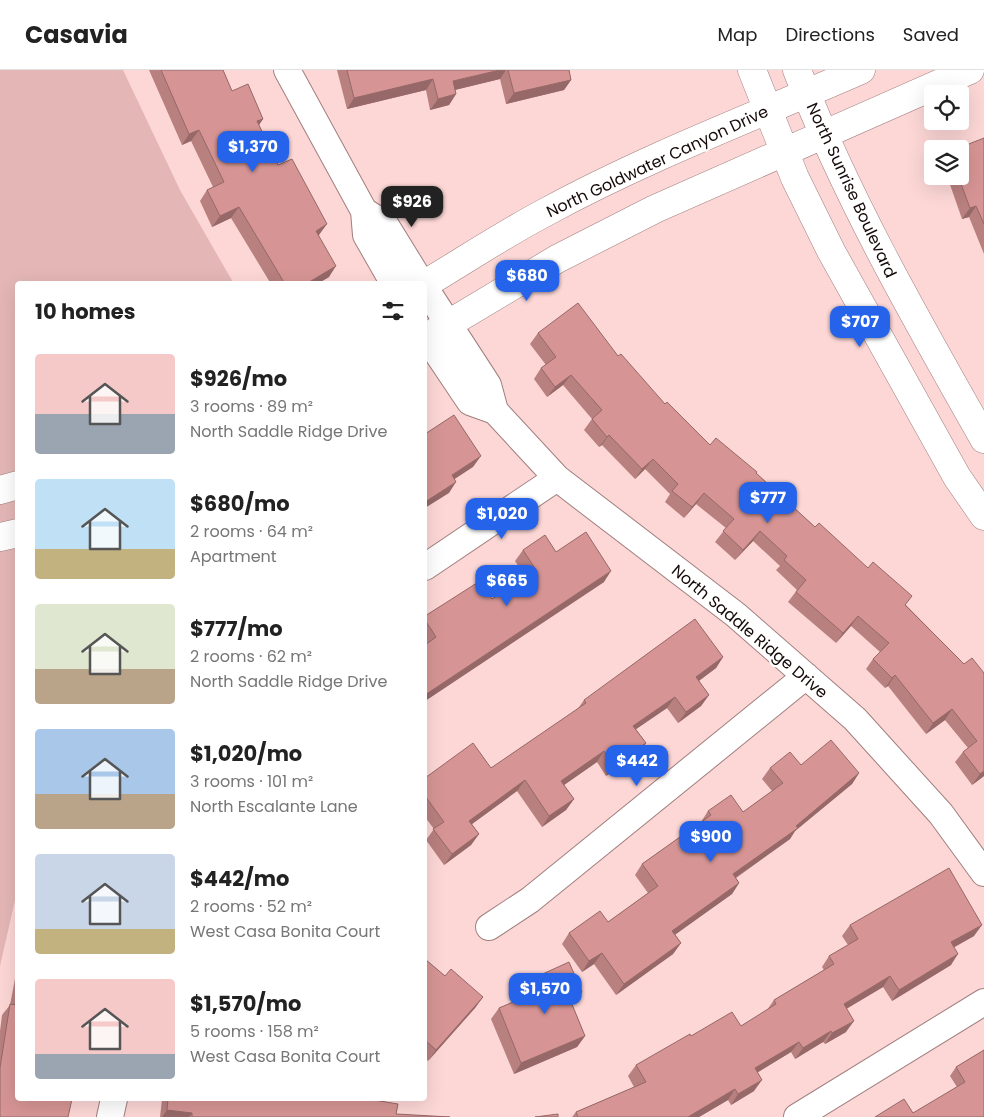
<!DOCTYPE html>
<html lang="en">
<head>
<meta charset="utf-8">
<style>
  :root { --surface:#fff; --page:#f6f6f6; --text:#222; --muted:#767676; --line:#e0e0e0; --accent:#2563eb }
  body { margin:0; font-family:Poppins,sans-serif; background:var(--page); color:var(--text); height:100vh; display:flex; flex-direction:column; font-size:19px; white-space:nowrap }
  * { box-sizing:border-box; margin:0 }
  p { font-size:16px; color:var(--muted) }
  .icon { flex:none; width:28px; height:28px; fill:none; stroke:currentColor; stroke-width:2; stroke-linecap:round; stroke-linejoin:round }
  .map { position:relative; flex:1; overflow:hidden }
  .details { position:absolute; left:15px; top:211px; width:412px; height:820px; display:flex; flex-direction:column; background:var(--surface); border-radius:5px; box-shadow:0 5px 20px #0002 }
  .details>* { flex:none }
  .fabs { position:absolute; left:924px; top:15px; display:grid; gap:10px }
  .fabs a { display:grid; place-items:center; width:45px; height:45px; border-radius:5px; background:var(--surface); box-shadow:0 5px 20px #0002; font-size:25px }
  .price { position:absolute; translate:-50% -42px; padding:0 11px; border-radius:10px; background:var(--accent); color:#fff; font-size:16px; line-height:32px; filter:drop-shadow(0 1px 2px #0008) }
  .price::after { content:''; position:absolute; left:50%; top:30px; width:15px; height:11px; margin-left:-8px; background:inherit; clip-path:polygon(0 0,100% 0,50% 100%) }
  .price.selected { background:#222; color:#fff }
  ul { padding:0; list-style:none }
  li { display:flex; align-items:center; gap:15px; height:125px; padding:0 20px }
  li span { display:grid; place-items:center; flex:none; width:140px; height:100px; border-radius:5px; color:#555 }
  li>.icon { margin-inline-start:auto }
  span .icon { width:60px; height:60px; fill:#fffc; stroke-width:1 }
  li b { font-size:21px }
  h2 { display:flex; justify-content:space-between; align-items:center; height:60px; padding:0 20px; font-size:21px }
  header { display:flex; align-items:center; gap:30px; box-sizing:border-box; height:70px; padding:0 25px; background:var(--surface); border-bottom:1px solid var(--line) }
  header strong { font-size:24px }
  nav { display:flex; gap:28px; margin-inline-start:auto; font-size:18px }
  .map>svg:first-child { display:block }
  .green { fill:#e4b7b6 }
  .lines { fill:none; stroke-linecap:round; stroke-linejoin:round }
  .street-casing { stroke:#a07f7e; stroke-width:28 }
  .secondary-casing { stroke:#a07f7e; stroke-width:29 }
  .street { stroke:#fff; stroke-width:26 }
  .secondary { stroke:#fff; stroke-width:28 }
  .wall { fill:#b8807f }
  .shaded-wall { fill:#966868 }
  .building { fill:#d69594; stroke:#966868 }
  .labels { text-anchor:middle; stroke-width:4.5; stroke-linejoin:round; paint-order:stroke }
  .street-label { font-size:16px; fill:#160a0a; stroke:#fff }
</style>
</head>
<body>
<header>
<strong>Casavia</strong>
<nav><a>Map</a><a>Directions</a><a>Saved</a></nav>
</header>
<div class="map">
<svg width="984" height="1047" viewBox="0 0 984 1047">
  <rect width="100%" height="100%" fill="#fcd7d6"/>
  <path class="green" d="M0,0H123L180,120L234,214H18V817L0,896Z"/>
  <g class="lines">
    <g class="street-casing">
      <path id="street" d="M287,0L364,141L366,165L394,214
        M364,141L385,154L422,214
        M425,218L488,315L495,341
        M425,265L470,332L495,341L557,408L736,545L855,649L941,744L984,803
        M425,497L557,408
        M489,857L530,830L806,606
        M110,1047L114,1029
        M797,1047L984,932"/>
    </g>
    <g class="secondary-casing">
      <path id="secondary" d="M752,0L795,108L831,181L957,407L984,446
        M797,0C847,129 916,249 984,369
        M425,214C465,190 504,164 546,142C647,87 756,46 861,0
        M425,268L557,189L655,139L970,0
        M0,420L18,415
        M0,467L18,463"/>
    </g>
    <use href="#street" class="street"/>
    <use href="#secondary" class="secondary"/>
  </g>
  <path class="wall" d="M149,0H223L232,21L263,49L259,55L278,95L319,165L329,207L317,214H271L231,148L212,157L200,131L207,120L213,117L191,71L182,75Z
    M337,0H569L571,10L564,20L506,34L500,9L455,20L456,24L449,35L430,40L426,20L347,39Z
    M984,68V184L969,147L962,149L947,106H960Z
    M538,263L618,286L665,334L710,375L756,403L815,457L906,535L964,594L984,706L972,715L955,692L963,682L968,678L945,650L926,664L888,616L885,618L866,599L873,589L880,582L851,556L836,573L788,532L797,520L776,500L780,496L753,471L735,490L715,472L726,458L696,434L684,448L665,432L670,424L645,399L635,409L602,375L599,377L584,360L592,349L563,315L547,327L534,309L541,298L546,295L530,274Z
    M523,480L556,482L604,512L425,631V575L426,574L425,572V546L492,529L525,506L515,491Z
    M723,587L716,598L699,611L709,625L701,636L678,653L667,638L636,659L646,673L638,684L606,706L597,692L564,715L574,729L566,740L542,757L517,721L472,754L479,764L471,775L444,795L426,770L434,759L425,747V708L491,698L577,640L584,630Z
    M801,695L859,703L852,714L795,761L790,769L736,808L739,813L732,824L675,864L681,873L673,884L616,925L594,894L582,902L562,874L569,863L608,852L648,823L635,805L642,794L701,752L708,741L743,742L772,721L762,709L770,698Z
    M850,855L974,866L954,877L951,895L892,931L883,917L846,939V962L825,974L823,972L795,989L791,982L758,1002L754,1021L731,1035L728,1030L699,1047H572L576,1042L634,1017L628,1006L636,995L691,966L741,956L767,940L774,930L824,900L822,897L829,886L848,875L842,866Z
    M425,889L445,906L483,927L475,938L428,991L425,988Z
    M18,893V1029L0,1047V961L2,945L10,935Z
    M536,907L582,922L574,933L572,934L585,966L577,977L514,1004L491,949L499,938L531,924L528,918Z
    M984,980V1047L913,1043L957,1017L950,1006L956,997Z
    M162,1029H368L396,1044L450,1047H160Z"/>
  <path class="shaded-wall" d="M500,0H506L500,9L446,22L453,11Z
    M433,9L426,20L347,39L354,28Z
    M571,10L564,20L506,34L514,23Z
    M456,24L449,35L430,40L438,29Z
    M263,49L256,59L257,51Z
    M199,60L191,71L182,75L189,64Z
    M976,136L969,147L962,149L970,138Z
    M239,137L231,148L212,157L220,146Z
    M327,154L319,165L308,172L316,161Z
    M336,196L329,207L317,214H306Z
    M571,305L563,315L547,327L555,317Z
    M609,365L602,375L599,377L607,367Z
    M481,386L473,397L444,416L452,405Z
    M653,389L645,399L635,409L642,399Z
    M456,412L449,423L425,438V432Z
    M704,423L696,434L684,448L692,437Z
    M760,461L753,471L735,490L743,480Z
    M611,501L604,512L425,631V625Z
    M858,546L851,556L836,573L843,563Z
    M723,587L716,598L689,618L696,607Z
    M895,605L888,616L885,618L892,608Z
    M709,625L701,636L678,653L686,642Z
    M675,627L667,638L626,666L633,656Z
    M952,639L945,650L926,664L933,653Z
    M646,673L638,684L606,706L614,695Z
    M604,681L597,692L554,722L561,711Z
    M984,701V706L972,715L980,704Z
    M859,703L852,714L795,761L790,769L725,815L733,804L796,756Z
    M525,710L517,721L461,762L469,751Z
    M574,729L566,740L542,757L549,746Z
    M479,764L471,775L444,795L452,784Z
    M739,813L732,824L665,872L672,861Z
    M982,855L974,866L944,883L951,872Z
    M681,873L673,884L616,925L624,914Z
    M602,883L594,894L582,902L589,891Z
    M958,884L951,895L892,931L899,920Z
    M890,906L883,917L836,945L844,934Z
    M582,922L574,933L561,938L569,927Z
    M483,927L475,938L428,991L436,980Z
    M854,951L846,962L825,974L832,963Z
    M831,961L823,972L795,989L803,978Z
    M585,966L577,977L514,1004L521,993Z
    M799,972L791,982L747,1009L755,998Z
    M762,1010L754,1021L731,1035L738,1024Z
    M735,1019L728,1030L699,1047H688Z
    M167,1040L192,1043L189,1047H162Z"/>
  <path class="building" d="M161,0H223L232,21L248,14L263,49L257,51L278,95L292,89L327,154L316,161L336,196L306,214H285L239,137L220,146L207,120L224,112L199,60L189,64Z
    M347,0H500L453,11L456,24L438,29L433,9L354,28Z
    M508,0H569L571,10L514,23Z
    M984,68V154L976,136L970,138L958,106H960V79H956Z
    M578,233L618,286L621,284L665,334L667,332L710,375L716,368L757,402L756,403L815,457L819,453L868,498L873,492L912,526L905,535L964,594L972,588L984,603V701L980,704L963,682L977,671L952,639L933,653L895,605L892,608L873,589L889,573L858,546L843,563L796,522L806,510L784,490L787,486L760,461L743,480L723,461L734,449L704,423L692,437L672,421L678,414L653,389L642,399L609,365L607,367L592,349L602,340L571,305L555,317L541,298L556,287L538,263Z
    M454,345L481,386L452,405L456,412L425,432V364Z
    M586,462L611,501L425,625V575L436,567L425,550V546L480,511L492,529L536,500L523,480L545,465L556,482Z
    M695,549L723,587L696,607L709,625L686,642L675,627L633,656L646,673L614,695L604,681L561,711L574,729L549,746L525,710L469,751L479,764L452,784L433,759L444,752L425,726V708L473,673L491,698L586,633L584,630Z
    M831,670L859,703L796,756L798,758L733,804L739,813L672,861L681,873L624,914L602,883L589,891L569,863L600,841L608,852L658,816L642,794L711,745L708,741L731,725L743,742L783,713L770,698L790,682L801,695Z
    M949,798L982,855L951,872L958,884L899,920L890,906L844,934L854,951L832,963L831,961L803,978L799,972L755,998L762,1010L738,1024L735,1019L688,1047H578L576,1042L646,1012L636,995L690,964L691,966L732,942L741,956L776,934L774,930L834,894L829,886L858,869L850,855Z
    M425,889L445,906L451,899L483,927L436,980L425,970Z
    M569,892L582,922L569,927L585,966L521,993L499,938L542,920L536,907Z
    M18,925V1029H72L68,1047H0V998L10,934L16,935Z
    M984,980V1047H875L904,1029L913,1043L965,1012L956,997Z
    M168,1029H368L398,1034L396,1044L450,1047H192V1043L167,1040Z
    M558,1044V1047H535Z"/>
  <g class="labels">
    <g class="street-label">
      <text transform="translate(657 91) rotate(-25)" y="6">North Goldwater Canyon Drive</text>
      <text transform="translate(852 120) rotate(65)" y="6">North Sunrise Boulevard</text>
      <text transform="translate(750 561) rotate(40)" y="6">North Saddle Ridge Drive</text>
    </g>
  </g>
</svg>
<div class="fabs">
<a><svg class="icon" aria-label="locate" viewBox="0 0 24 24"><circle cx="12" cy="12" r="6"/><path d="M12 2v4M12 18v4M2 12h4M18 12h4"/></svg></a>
<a><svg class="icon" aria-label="layers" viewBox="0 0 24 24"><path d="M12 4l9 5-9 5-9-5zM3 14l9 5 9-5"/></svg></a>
</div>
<b class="price" style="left:253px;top:103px">$1,370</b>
<b class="price selected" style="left:412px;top:158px">$926</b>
<b class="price" style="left:527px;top:232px">$680</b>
<b class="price" style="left:860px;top:278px">$707</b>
<b class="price" style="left:768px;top:454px">$777</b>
<b class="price" style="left:502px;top:470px">$1,020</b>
<b class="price" style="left:507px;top:537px">$665</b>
<b class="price" style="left:637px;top:717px">$442</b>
<b class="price" style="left:711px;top:793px">$900</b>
<b class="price" style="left:545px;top:945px">$1,570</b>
<section class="details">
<h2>10 homes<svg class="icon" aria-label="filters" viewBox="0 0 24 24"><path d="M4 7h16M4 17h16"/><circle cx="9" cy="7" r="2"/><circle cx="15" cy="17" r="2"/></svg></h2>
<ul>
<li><span style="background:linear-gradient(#f6c9c9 60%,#9aa5b1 0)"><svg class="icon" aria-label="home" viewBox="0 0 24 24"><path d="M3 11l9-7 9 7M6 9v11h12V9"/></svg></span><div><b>$926/mo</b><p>3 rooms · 89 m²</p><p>North Saddle Ridge Drive</p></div></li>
<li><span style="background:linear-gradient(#bfe0f5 70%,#c2b280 0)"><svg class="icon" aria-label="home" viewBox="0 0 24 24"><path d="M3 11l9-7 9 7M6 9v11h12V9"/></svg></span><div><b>$680/mo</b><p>2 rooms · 64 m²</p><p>Apartment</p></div></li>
<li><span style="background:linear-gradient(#dfe7d0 65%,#b9a48a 0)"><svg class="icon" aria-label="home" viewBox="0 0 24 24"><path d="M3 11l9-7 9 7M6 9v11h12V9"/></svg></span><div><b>$777/mo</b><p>2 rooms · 62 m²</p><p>North Saddle Ridge Drive</p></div></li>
<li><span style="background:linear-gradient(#a9c7e8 65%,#b9a48a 0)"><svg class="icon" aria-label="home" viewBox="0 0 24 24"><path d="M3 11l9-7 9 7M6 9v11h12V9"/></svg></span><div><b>$1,020/mo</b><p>3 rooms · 101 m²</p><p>North Escalante Lane</p></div></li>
<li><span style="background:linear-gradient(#c9d6e8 75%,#c2b280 0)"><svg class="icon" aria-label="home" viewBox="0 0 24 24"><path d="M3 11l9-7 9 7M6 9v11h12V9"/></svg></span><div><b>$442/mo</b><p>2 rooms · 52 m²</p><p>West Casa Bonita Court</p></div></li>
<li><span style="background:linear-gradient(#f6c9c9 75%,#9aa5b1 0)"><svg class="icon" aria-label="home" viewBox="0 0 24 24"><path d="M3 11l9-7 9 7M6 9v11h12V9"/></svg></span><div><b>$1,570/mo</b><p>5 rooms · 158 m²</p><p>West Casa Bonita Court</p></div></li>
</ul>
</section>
</div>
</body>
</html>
